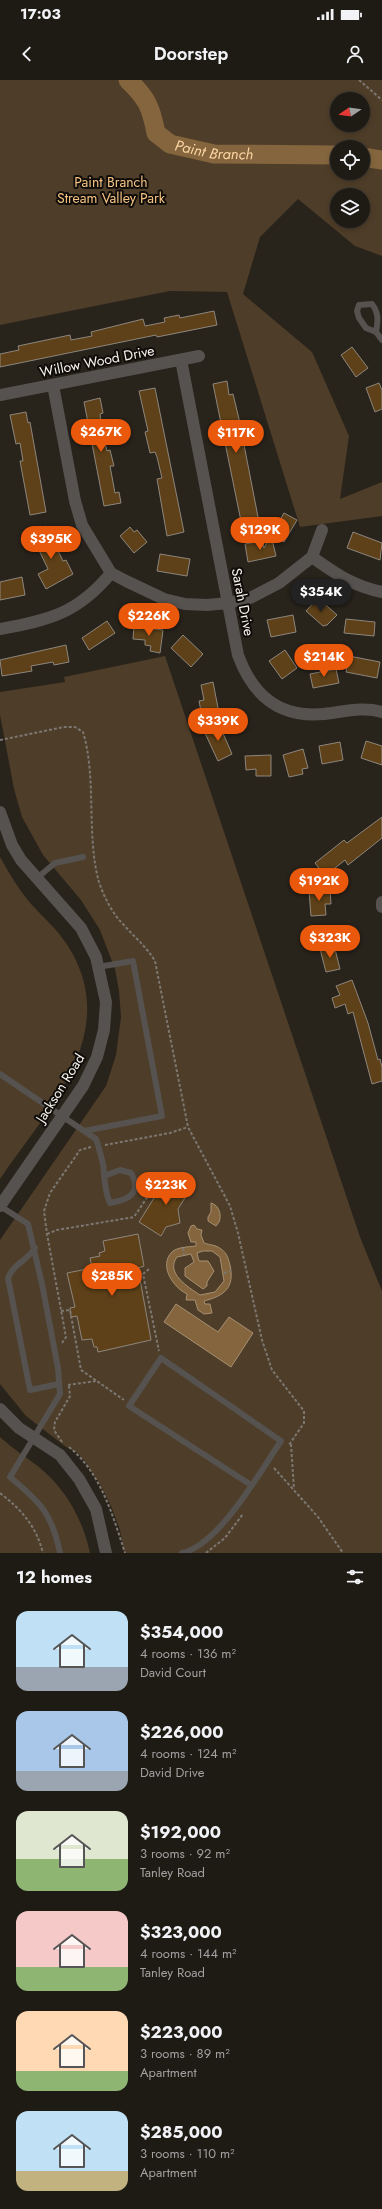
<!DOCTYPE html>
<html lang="en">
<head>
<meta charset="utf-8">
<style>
  :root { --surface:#1e1a14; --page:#2b2722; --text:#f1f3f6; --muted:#a1a1a0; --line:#3c3834; --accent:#ea580c }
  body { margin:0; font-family:Jost,sans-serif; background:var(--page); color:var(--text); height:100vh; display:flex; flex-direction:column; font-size:15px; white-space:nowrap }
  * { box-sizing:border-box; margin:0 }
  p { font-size:13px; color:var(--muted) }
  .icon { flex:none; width:22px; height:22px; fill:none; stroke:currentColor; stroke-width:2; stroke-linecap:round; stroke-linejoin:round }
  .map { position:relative; height:1473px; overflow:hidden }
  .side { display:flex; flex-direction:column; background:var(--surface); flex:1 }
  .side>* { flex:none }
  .needle { width:26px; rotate:257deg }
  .fabs { position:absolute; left:330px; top:12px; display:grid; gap:8px }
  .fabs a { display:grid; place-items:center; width:40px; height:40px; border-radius:50%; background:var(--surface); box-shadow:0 2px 6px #0003,0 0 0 1px var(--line); font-size:20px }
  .price { position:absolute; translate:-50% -34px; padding:0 9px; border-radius:14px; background:var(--accent); color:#fff; font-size:13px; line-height:26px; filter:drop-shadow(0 1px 2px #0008) }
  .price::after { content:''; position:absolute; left:50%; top:24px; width:12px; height:9px; margin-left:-6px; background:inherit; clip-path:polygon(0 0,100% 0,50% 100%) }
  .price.selected { background:#222; color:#fff }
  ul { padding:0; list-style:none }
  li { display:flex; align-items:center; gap:12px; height:100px; padding:0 16px }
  li span { display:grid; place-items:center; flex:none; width:112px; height:80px; border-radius:12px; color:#555 }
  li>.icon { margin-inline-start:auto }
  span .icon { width:48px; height:48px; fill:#fffc; stroke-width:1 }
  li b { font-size:17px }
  h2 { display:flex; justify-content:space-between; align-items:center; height:48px; padding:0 16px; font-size:17px }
  .status { display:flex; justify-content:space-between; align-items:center; height:28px; padding:0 20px; background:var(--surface); direction:ltr }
  .status svg { height:11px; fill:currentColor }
  header { display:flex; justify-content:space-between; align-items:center; height:52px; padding:0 16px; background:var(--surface); font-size:18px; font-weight:600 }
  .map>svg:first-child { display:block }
  .green { fill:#4e3d28; fill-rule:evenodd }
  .water { fill:#84653d; stroke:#a69072; fill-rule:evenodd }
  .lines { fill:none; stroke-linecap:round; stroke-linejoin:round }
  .river { stroke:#84653d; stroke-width:19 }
  .building { fill:#5e4118; stroke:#8d867d }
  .path { stroke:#7c7771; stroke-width:2; stroke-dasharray:3 2; stroke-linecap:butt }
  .service { stroke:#55524f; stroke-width:6 }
  .minor { stroke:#55524f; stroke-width:12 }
  .labels { text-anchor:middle; stroke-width:4; stroke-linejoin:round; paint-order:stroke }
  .park-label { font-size:14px; fill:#f5c383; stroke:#0f0c09 }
  .street-label { font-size:14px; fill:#f7f3ee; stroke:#0f0c09 }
  .water-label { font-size:15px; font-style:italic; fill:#fdd5a3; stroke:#0f0c09 }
</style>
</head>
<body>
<div class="status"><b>17:03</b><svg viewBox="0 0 49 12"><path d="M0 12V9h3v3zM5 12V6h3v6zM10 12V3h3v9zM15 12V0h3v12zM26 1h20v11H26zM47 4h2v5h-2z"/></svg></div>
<header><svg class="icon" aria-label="back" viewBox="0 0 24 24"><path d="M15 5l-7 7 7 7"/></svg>Doorstep<svg class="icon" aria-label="person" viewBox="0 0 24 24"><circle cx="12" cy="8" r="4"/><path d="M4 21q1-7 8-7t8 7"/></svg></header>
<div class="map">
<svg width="382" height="1473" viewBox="0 0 382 1473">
  <rect width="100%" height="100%" fill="#28231b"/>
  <path class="green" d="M0,0H382V176L355,166L298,119L260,157L243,214L312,272L349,356L340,419L382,402V436L300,447L227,212L170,211L0,245ZM337,19H363V45H337ZM337,67H363V93H337ZM337,115H363V141H337Z
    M165,576L360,1157L382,1211V1473H124L120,1450L111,1426L100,1404L86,1383L78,1373L66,1367L26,1336L0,1304V1160L106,1006L116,975L121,937L119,911L115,889L100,850L81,820L43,775L22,737L14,709L0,635V612L65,602L64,597Z
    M0,777C9,793 19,810 32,825C44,838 58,850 68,866C123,953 47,1030 0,1099Z
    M0,1357C12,1368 26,1377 39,1387C66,1409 83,1440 90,1473H0Z"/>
  <path class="water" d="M211,1123C219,1125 222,1135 219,1142L216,1146L208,1141V1137L211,1132Z
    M194,1145L197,1149L202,1150L201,1155L204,1163C210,1165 216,1165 221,1169C227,1173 228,1178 230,1185C235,1208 224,1216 204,1221L205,1224H210L212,1233L204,1234L198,1230L195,1220H186L187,1214C174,1208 158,1186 172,1172C177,1167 188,1167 196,1166V1162H191L188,1153L191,1146ZM203,1171H212L220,1177L224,1201L215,1212L200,1215C188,1207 165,1193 177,1177L191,1174L194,1182L185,1188V1196L203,1209L207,1206V1202L214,1191L208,1181H199L197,1173Z
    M176,1224L218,1252L229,1237L253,1253L231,1287L164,1242Z"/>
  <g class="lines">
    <g class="river">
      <path id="s1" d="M128,0C147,18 151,27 156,53L170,64L214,74L337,75"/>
      <path d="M363,77L382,80"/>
    </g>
  </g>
  <path class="building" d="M214,231L217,245L157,257L156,255L0,287V274L19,270L18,266L70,255L71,260L92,256L91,252L143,239L145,246L165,242L164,238L179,235L180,238Z
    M352,267L368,288L356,297L341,275Z
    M227,301L229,315L233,314L239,339L259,442L242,446L213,304Z
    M379,303L382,310V329L375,332L366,308Z
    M155,308L184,452L167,456L157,399L162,398L157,377L155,372L150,373L145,352L148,351L139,311Z
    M100,318L103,333L100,334L102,350L107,371L110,370L114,386H110L115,413L119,412L121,423L104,426L84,322Z
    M26,332L28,343L30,342L46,432L30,435L20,381H23L20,363L16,364L10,335Z
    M284,433L297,440L284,462L272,454Z
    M46,446L63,481L66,480L73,494L46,509L38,494L48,489L36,464L39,463L34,452Z
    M130,447L134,452L137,450L147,462L134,473L120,456Z
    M353,452L382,463L380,480L347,468Z
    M271,455L276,476L248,482L245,464L262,461L264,468Z
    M160,474L190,479L187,496L157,491Z
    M22,497L25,515L0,520V502Z
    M318,518L337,535L327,545L323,546L306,531Z
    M293,535L296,552L271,557L267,540Z
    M346,539L375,542L374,556L344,553Z
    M107,541L115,553L89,570L82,558Z
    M134,546L163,550L160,573L150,571L151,566L145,565V560L133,559Z
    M183,555L203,574L191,587L171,568Z
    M66,565L69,582L54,585L53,582L31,586L32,591L2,596L0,580Z
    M285,570L297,588L282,599L269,581Z
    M349,576L380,582L377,598L346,592Z
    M336,589L339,603L313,608L310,594Z
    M213,602L219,633L202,636L199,621L204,620L201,605Z
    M219,644L232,674L218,681L204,651Z
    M366,661L382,666V685L361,678Z
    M340,662L343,680L322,684L319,666Z
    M303,669L308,688L302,689L303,694L289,697L283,675Z
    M271,675V696H256V689L246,690L245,676Z
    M382,737V758L348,785L345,780L325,796L315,783L344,760L347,763Z
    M330,809L331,824H325L326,835L311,836L309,811Z
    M334,865L340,889L326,892L320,869Z
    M352,900L368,943L378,980L380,979L382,987V1001L372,1004L353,932L348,934L345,924L335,928L332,918L340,915L336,906Z
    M169,1094L191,1108L178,1129L180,1143L166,1147L161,1156L139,1142Z
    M138,1154L144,1186L138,1188L151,1260L98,1272L97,1267H94L92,1259L82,1260L77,1236L71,1237L70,1228L75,1227L67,1193L92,1188L90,1178L100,1176L99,1173L105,1171L103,1161Z"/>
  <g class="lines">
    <path class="path" d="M359,0L382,20
      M0,660L64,647H75L83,652C97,698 86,757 99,802C104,817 112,833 123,844C134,857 146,866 155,881L188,1047L230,1126L238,1153L262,1260L272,1290L304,1331V1343L289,1365
      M105,1065L170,1053L188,1047
      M47,1154L57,1150L134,1137L152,1110
      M183,1168L184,1175
      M149,1189L143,1194L159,1271
      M224,1193L231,1191
      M61,1231L70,1230L81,1290L124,1320
      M62,1263L66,1257L47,1154L44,1131L50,1113L80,1070L91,1067
      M68,1305L96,1301
      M62,1362L54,1350L55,1342L70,1316L69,1306
      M291,1364L294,1409
      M69,1367C101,1393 113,1436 125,1473
      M274,1388L318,1437L343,1473
      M0,1413C22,1430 36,1446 43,1473
      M206,1473L225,1458L243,1434"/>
    <path class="service" d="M376,252C378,241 379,233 372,224L359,225L357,231L359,238L366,248L376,252L382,260
      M37,798L55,783L83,777
      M0,994L84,1051L162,1036L133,881L98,887
      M84,1051L96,1059C99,1067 101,1076 103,1084C105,1098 104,1111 110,1123C128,1120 143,1113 131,1093L120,1090L104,1096
      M0,1126L28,1144L42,1204L58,1288L60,1314L10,1397C40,1422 52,1433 60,1473
      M35,1168C26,1182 15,1182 8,1198L30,1310L59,1304
      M182,1473C219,1465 260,1392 281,1361L161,1278L129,1326L251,1405"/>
    <path class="minor" d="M181,280L238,575C253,616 279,638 324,634C343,632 363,626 382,632
      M53,305L75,421L82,445L111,493L126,501L164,519L185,524L207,525L228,523L250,518L279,503L312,477L322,450
      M0,315L199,276
      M312,477C336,494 353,506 382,512
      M0,549C50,540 78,533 111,493
      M0,732L12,765L21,780L81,848L96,877L106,922L104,950L97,977L83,1006L0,1126
      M382,822V827
      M0,1329L19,1348L60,1375L79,1399L96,1429L106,1473"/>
  </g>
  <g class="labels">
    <g class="park-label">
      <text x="111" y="107">Paint Branch<tspan x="111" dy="16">Stream Valley Park</tspan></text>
    </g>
    <g class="street-label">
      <text transform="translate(97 281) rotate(-11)" y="5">Willow Wood Drive</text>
      <text transform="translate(243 522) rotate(79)" y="5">Sarah Drive</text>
      <text transform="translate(60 1008) rotate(-58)" y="5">Jackson Road</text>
    </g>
    <g class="water-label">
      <text dy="5" stroke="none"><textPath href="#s1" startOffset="124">Paint Branch</textPath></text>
    </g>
  </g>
</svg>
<div class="fabs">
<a><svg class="needle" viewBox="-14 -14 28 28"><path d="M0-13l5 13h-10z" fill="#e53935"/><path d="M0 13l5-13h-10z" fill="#a1a1a0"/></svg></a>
<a><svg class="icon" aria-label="locate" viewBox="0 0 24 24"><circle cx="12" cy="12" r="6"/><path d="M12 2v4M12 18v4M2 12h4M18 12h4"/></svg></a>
<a><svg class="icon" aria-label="layers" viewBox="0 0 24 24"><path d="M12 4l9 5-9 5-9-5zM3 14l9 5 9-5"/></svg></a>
</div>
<b class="price" style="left:101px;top:373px">$267K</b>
<b class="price" style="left:236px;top:374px">$117K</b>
<b class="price" style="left:260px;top:471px">$129K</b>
<b class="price" style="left:51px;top:480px">$395K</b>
<b class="price selected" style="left:321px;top:533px">$354K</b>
<b class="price" style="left:149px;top:557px">$226K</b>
<b class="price" style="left:324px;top:598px">$214K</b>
<b class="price" style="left:218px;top:662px">$339K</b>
<b class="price" style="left:319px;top:822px">$192K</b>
<b class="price" style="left:330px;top:879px">$323K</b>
<b class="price" style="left:166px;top:1126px">$223K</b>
<b class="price" style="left:112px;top:1217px">$285K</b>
</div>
<section class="side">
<h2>12 homes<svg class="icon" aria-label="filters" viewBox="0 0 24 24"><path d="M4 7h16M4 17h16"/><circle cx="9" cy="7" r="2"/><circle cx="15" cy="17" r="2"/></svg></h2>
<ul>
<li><span style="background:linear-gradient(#bfe0f5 70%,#9aa5b1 0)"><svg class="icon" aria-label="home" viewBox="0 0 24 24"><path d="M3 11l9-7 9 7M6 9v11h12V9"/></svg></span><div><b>$354,000</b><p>4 rooms · 136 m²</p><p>David Court</p></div></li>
<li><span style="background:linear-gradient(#a9c7e8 75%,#9aa5b1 0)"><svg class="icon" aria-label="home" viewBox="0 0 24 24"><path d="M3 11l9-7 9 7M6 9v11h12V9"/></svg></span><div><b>$226,000</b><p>4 rooms · 124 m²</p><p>David Drive</p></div></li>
<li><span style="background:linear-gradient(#dfe7d0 60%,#8fb573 0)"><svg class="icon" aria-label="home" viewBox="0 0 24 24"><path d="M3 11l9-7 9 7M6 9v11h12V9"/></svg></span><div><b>$192,000</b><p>3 rooms · 92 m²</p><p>Tanley Road</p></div></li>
<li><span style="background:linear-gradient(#f6c9c9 70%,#8fb573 0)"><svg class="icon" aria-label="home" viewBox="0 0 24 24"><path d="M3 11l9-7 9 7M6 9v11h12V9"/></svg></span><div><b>$323,000</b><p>4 rooms · 144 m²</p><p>Tanley Road</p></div></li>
<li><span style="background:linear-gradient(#ffd9b3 75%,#8fb573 0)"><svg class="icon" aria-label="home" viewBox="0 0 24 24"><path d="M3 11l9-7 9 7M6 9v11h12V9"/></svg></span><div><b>$223,000</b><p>3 rooms · 89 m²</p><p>Apartment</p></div></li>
<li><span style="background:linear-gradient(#bfe0f5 75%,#c2b280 0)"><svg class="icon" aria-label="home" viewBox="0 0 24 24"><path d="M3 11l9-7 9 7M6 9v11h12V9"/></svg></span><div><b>$285,000</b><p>3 rooms · 110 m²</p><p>Apartment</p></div></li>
</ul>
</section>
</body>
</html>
